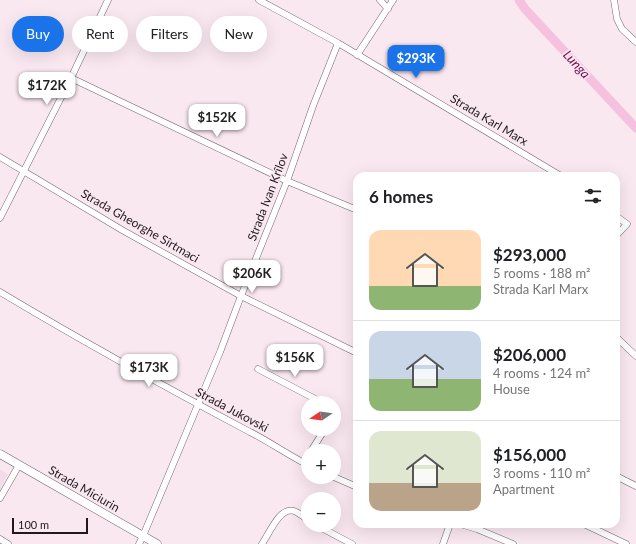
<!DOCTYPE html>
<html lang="en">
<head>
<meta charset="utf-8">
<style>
  :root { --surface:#fff; --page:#f6f6f6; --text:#202124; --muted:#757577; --line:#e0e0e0; --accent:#1a73e8 }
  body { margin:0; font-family:Lato,sans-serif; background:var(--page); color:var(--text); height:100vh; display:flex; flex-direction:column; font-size:15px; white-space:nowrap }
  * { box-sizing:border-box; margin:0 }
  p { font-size:13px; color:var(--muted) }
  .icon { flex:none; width:22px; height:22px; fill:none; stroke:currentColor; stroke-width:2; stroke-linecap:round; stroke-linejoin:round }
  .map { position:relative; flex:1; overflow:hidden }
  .drawer { position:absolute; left:353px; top:172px; width:267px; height:356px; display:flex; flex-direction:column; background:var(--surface); border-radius:12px; box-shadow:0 4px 16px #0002 }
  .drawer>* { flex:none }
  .guide { position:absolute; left:12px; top:16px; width:281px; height:36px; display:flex; gap:8px }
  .needle { width:26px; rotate:257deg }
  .fabs { position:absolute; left:301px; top:396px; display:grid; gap:8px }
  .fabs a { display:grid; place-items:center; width:40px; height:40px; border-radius:50%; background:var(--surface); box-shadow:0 4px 16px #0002; font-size:20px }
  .scale { position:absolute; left:12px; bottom:10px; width:76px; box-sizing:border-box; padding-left:4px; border:2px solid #1f191c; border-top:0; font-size:11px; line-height:14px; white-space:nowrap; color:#1f191c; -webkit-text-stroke:3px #fae8f1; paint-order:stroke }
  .price { position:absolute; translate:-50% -34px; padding:0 9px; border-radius:8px; background:#fff; color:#222; font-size:13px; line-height:26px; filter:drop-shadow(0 1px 2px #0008) }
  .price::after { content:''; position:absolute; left:50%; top:24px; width:12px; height:9px; margin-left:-6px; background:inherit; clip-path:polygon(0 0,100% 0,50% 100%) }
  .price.selected { background:var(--accent); color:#fff }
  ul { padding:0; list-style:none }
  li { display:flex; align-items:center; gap:12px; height:100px; padding:0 16px }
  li+li { border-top:1px solid var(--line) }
  li span { display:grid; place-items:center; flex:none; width:112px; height:80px; border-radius:12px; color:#555 }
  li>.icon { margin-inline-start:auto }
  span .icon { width:48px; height:48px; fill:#fffc; stroke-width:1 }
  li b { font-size:17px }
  h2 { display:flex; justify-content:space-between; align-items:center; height:48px; padding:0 16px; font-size:17px }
  .pill { padding:0 14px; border-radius:18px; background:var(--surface); box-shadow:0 4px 16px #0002; font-size:14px; line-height:36px }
  .pill.selected { background:var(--accent); color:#fff }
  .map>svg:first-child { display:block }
  .built { fill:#f4dae8 }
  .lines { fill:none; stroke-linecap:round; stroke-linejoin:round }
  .river { stroke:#f5c1de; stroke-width:9 }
  .minor-casing { stroke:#75656d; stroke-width:7 }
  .major-casing { stroke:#75656d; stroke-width:9 }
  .minor { stroke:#fff; stroke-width:6 }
  .major { stroke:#fff; stroke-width:8 }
  .labels { text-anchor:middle; stroke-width:3.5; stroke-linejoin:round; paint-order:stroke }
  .street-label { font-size:12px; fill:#1f191c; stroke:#fae8f1 }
  .water-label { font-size:13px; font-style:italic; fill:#710d52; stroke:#fae8f1 }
</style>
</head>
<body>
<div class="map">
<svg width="636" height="544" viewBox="0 0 636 544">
  <rect width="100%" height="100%" fill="#fae8f1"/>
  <path class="built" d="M0,469L8,474L0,489Z"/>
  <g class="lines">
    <path class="river" d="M519,0L525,9L636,128"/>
    <g class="minor-casing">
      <path id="minor" d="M259,0L338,43L561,176
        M380,0L388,9
        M614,0L617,19L622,29L636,42
        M357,55L393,0
        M71,78L287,181L357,210
        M0,157L122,230L241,296L357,353
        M616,216L627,224L616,236
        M0,218L71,78L108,0
        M0,292C82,341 165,387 250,432C270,442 288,455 308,465
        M616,337L636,356
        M258,369L323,403
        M311,451L325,429
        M616,476L636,486
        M334,477L357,487
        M0,498L19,465
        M460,524L477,529L513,544
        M584,524L626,544
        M316,525L352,544
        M0,539L8,544
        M139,544L143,536L220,352L241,296L287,181L313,106L338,43
        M262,544C269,534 280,506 294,511C299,513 304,517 308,520
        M443,544L450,524"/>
    </g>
    <g class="major-casing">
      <path id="major" d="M0,454L157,544"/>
    </g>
    <use href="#minor" class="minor"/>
    <use href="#major" class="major"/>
  </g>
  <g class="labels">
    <g class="street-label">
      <text transform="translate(489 120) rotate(31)" y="4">Strada Karl Marx</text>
      <text transform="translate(268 197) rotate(-69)" y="4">Strada Ivan Krîlov</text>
      <text transform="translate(140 226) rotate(30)" y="4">Strada Gheorghe Sîrtmaci</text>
      <text transform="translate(232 410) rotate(28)" y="4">Strada Jukovski</text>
      <text transform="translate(84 489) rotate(30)" y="4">Strada Miciurin</text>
    </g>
    <g class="water-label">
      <text transform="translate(577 64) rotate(47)" y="5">Lunga</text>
    </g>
  </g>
</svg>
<div class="fabs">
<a><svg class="needle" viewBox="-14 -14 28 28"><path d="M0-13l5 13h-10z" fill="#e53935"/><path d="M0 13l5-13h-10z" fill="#757577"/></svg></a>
<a>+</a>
<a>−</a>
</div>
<div class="scale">100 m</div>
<b class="price selected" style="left:416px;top:79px">$293K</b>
<b class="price" style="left:47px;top:106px">$172K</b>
<b class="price" style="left:217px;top:138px">$152K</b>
<b class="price" style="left:252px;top:294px">$206K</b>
<b class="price" style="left:295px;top:378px">$156K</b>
<b class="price" style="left:149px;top:388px">$173K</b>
<div class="guide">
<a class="pill selected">Buy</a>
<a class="pill">Rent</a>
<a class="pill">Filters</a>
<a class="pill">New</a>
</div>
<section class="drawer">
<h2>6 homes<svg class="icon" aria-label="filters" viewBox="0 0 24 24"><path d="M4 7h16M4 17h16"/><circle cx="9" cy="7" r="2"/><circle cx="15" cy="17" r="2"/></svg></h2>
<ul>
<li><span style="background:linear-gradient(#ffd9b3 70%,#8fb573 0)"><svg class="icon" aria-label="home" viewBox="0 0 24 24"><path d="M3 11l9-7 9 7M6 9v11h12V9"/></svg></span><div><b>$293,000</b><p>5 rooms · 188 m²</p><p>Strada Karl Marx</p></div></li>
<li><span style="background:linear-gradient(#c9d6e8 60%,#8fb573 0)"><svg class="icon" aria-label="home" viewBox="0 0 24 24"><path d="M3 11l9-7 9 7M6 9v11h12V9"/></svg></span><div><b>$206,000</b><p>4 rooms · 124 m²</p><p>House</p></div></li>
<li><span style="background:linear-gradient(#dfe7d0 65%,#b9a48a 0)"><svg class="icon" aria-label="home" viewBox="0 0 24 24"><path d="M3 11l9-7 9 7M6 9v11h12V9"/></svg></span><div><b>$156,000</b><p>3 rooms · 110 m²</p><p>Apartment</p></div></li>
</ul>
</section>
</div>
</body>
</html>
